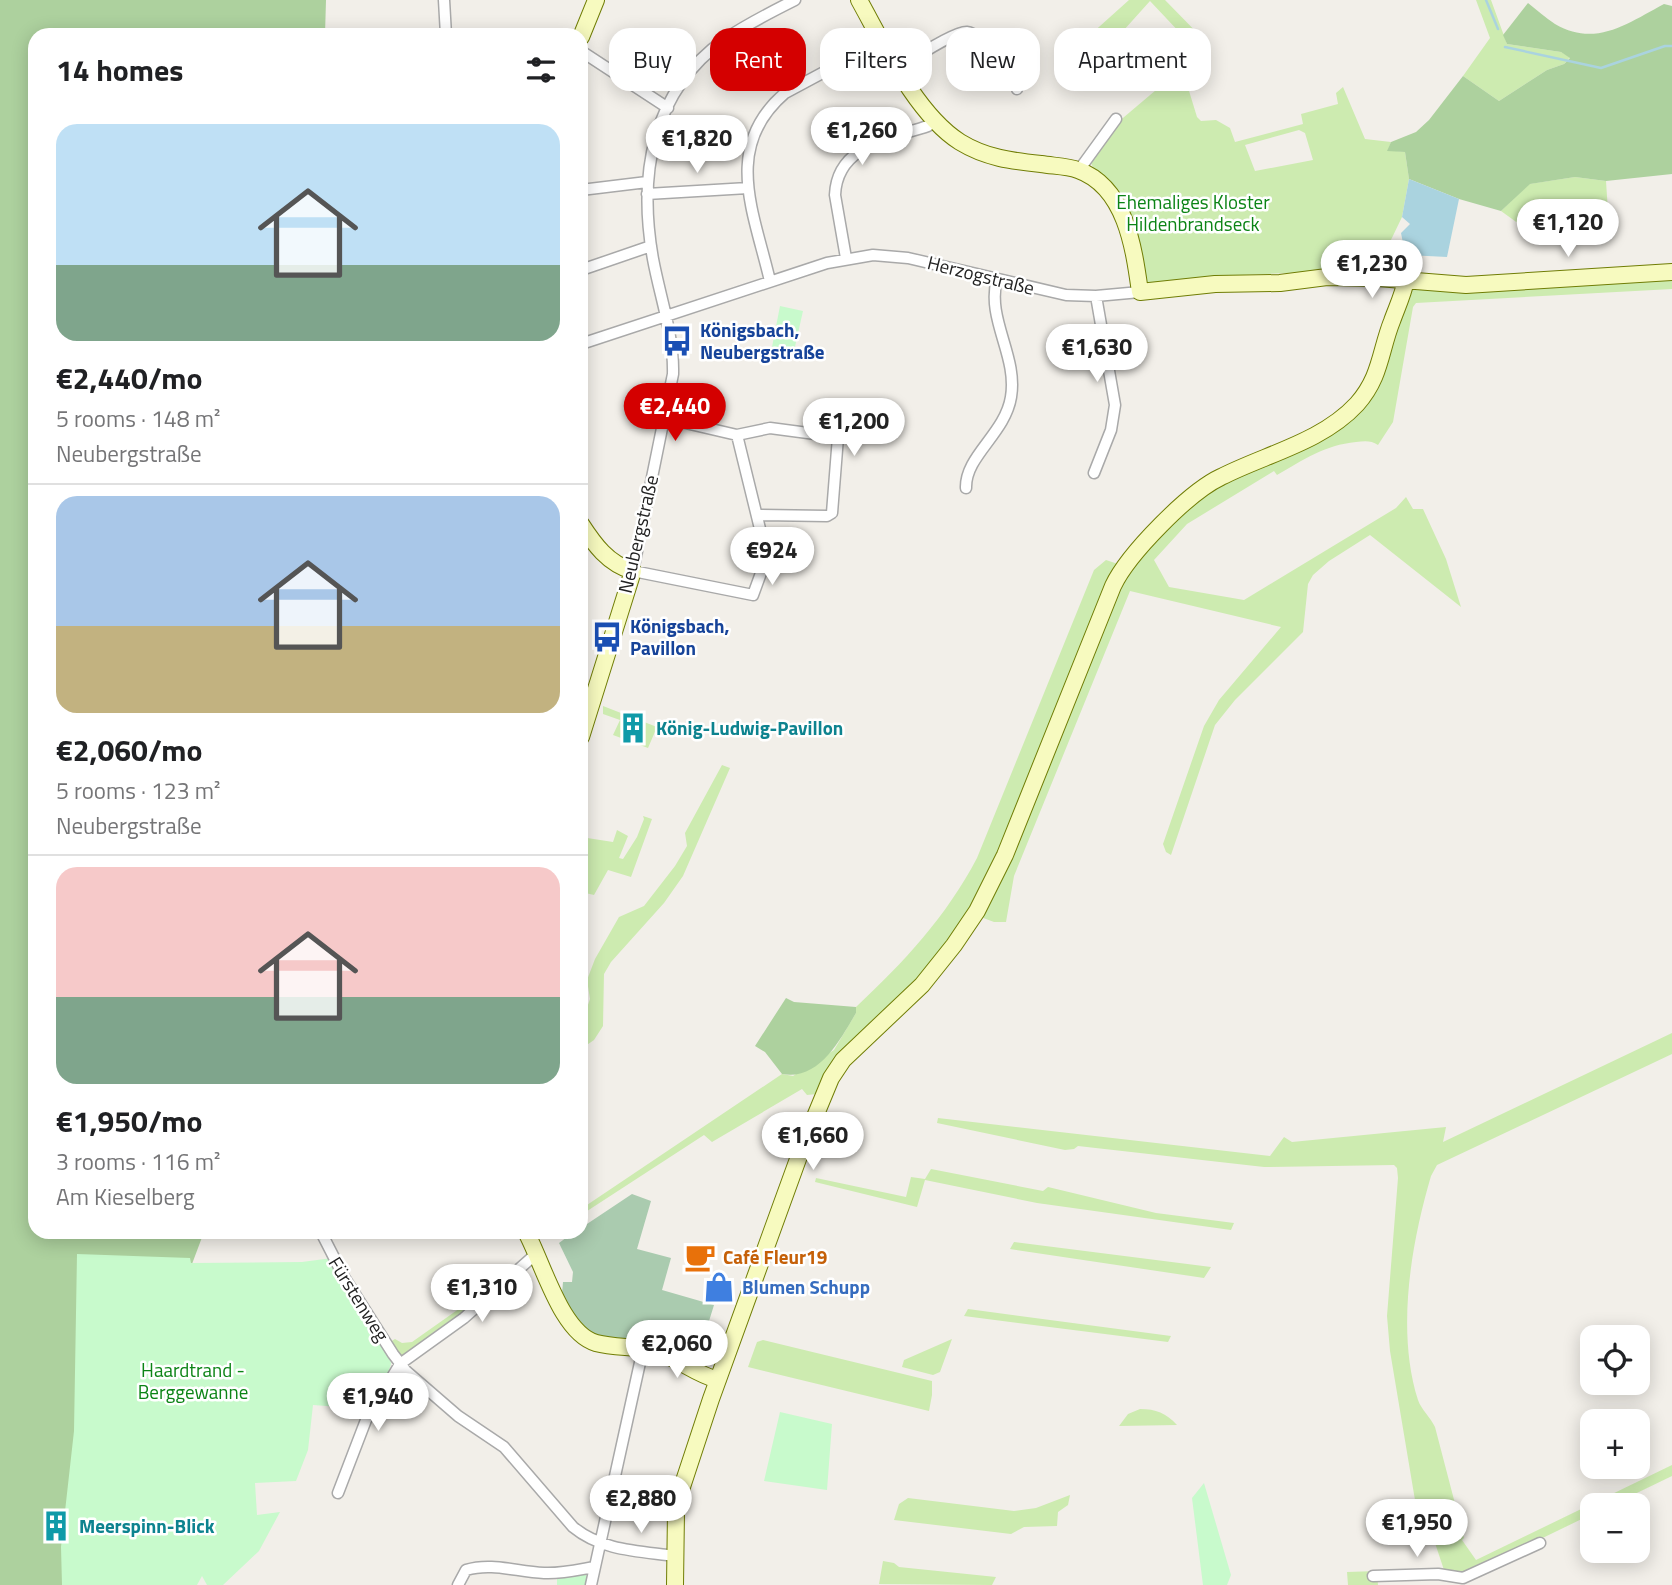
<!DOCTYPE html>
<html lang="en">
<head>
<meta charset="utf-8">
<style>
  :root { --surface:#fff; --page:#f2f2f2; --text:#202124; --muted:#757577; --line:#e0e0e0; --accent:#d40000 }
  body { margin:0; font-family:"Titillium Web",sans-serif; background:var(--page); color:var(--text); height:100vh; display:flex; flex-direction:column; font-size:26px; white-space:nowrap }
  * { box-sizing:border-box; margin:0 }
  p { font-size:23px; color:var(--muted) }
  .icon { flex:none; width:38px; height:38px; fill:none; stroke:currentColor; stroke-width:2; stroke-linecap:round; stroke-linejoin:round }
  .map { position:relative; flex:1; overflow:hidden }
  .side { position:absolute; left:28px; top:28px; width:560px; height:1211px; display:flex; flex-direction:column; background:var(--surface); border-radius:21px; box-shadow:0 4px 18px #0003 }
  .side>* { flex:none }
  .hud { position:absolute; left:609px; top:28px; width:665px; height:63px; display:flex; gap:14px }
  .fabs { position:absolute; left:1580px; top:1325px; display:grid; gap:14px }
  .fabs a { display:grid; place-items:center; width:70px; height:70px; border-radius:14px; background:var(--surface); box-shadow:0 4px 18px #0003; font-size:35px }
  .price { position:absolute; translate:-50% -60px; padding:0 16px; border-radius:24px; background:#fff; color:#222; font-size:23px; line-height:46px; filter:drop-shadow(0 2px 4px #0008) }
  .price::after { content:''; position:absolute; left:50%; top:42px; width:21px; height:16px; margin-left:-10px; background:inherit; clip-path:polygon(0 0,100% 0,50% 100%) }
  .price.active { background:var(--accent); color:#fff }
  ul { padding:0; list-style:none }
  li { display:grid; align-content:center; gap:14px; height:371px; padding:0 28px }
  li+li { border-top:2px solid var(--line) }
  li span { display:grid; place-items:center; height:217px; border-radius:21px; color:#555 }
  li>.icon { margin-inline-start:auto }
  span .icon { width:126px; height:126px; fill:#fffc; stroke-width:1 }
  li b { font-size:30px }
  h2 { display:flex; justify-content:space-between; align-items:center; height:84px; padding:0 28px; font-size:30px }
  .pill { padding:0 24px; border-radius:21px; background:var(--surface); box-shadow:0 4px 18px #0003; font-size:24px; line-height:63px }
  .pill.active { background:var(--accent); color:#fff }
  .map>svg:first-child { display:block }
  .grass { fill:#cdebb0; fill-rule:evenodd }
  .forest { fill:#add19e }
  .cemetery { fill:#aacbaf }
  .park { fill:#c8facc }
  .water { fill:#aad3df }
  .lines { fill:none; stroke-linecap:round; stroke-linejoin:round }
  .stream { stroke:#aad3df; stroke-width:2.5 }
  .street-casing { stroke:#a9a9a9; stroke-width:13 }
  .secondary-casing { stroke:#707d05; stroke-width:18 }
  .street { stroke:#fff; stroke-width:10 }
  .secondary { stroke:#f7fabf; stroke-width:16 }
  .labels { text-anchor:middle; stroke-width:5; stroke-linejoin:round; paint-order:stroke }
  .park-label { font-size:19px; fill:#0c8416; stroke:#fff }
  .street-label { font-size:19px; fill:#222; stroke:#fff }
  .transit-label { font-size:19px; font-weight:bold; fill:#164399; stroke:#fff; text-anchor:start }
  .culture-label { font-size:19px; font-weight:bold; fill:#0d838f; stroke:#fff; text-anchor:start }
  .food-label { font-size:19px; font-weight:bold; fill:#c56008; stroke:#fff; text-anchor:start }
  .shop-label { font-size:19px; font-weight:bold; fill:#366cbe; stroke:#fff; text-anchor:start }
</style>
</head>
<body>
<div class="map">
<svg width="1672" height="1585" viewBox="0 0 1672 1585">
  <rect width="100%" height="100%" fill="#f2efe9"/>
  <path class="grass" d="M1129,0H1165L1209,45L1199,53L1150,1L1079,80L1066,67L1075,63L1086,50L1090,35Z
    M1476,0H1491L1507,44L1561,52L1570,57L1564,64L1547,70L1499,101L1463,76L1490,38Z
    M1182,68L1197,117L1201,121L1216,120L1230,128L1235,142L1303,124L1301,114L1338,104L1336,93L1343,87L1365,139L1391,142L1388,150L1405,152L1409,179L1402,217L1377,269L1243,275L1145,284L1091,163L1117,123ZM1299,130L1305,133L1313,160L1255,171L1245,145Z
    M1575,177L1606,181L1609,227L1547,244L1501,211L1529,184Z
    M1672,276V289L1416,303L1413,307L1393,422L1378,445C1371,440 1364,441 1356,442C1325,445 1303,460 1277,475L1274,471L1187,524L1154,560L1169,587L1244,600L1396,508L1406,497L1413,509H1423L1446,559L1461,607L1370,535L1329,561L1313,575L1308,584L1303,632L1235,700L1215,725L1171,855L1166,852L1163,844L1204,726L1219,700L1281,627L1130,591L1014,876L1006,922H994L978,916L1119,584L1139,554L1216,482L1360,410L1408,286Z
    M1106,560L1118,564L988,880L936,961L817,1094L807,1095L802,1089L712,1142L704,1135L581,1215V1209L782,1074L793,1076L834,1050L856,1013V1007C904,962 946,917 977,858L1094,570Z
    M603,706L657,727L648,748L613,735L620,720L603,714Z
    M722,765L730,768L683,876L664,903L611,962L604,974L603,1026L594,1040L581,1049V1025L590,999L587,980L595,959L619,917L644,906L675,866L687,846L685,833Z
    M643,816L652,819L631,877L608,870L594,895L581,892V875L586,849L581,848V837L613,842L617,830L628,836L619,858L623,859L637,837L644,819Z
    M1672,1033V1054L1437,1165L1431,1176C1411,1244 1396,1331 1418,1400C1421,1409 1431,1418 1435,1427L1464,1538L1462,1540L1476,1560L1672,1465V1476L1612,1505H1592V1514L1479,1569L1458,1573L1444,1570L1435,1543L1417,1512L1390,1351L1387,1316L1398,1178L1397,1168L1394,1165L1264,1167L1078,1146L1074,1149L1065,1150L937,1123L938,1118L1270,1156L1284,1137L1292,1142L1446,1127L1443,1142Z
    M931,1169L1043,1191L1048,1187L1156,1213L1234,1223L1231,1230L1037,1203L925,1180L917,1207L815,1182L816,1178L906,1197L911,1177L925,1179Z
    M1014,1242L1211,1267L1204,1278L1010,1249Z
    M497,1282L496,1289L404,1356L398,1354L390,1342L395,1339L402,1343L412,1342Z
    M968,1309L1171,1336L1168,1342L964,1316Z
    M952,1339L940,1372L933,1375L902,1367L904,1360Z
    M763,1340L932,1381V1395L929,1411L748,1367L757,1342Z
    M1140,1409C1156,1409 1166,1413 1177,1425L1119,1426L1128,1414Z
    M1070,1495L1068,1505L1058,1512L1057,1526L1024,1527L1011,1534L894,1520L899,1504L908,1498L1014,1511L1036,1508Z
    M883,1561L894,1563L899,1567L996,1577L992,1585L879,1584Z
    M1377,1571L1378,1585H1348L1347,1572Z"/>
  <path class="forest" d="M0,0H326L325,35H35V1232H204L192,1264L139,1585H0Z
    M1528,3C1537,10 1546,18 1555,24C1596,48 1628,23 1664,4L1672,6V174L1606,181L1575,177L1530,184L1501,211L1459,199L1409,179L1405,152L1387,151L1391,142L1416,132L1429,120L1463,76L1499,101L1547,70L1564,64L1570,58L1561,52L1507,44L1503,35Z
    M786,998L794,1002L856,1007V1013C840,1040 819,1081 782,1074L765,1052L755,1046Z"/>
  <path class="cemetery" d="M632,1194L651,1201L637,1249L671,1258L662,1290L714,1305L696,1363L647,1343L594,1335L576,1321L562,1294L563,1282H572L573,1272L559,1243L574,1232H581V1228Z"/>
  <path class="park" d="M780,306L803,311L794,351L772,347Z
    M77,1254L190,1258L191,1263L302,1262L332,1258L390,1357L391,1364L382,1392L360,1381L353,1408L313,1405L308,1450L296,1481L255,1483L257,1515L280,1512L259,1551L223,1585H207L202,1576L197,1585H62L61,1547L74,1431Z
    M780,1412L832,1424L827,1490L764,1481Z
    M1204,1483L1231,1575L1227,1585H1203L1192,1498Z
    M587,1572L586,1585H557V1576Z"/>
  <path class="water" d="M1409,179L1459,199L1447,257L1408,255L1404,253L1408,250L1403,243L1401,233L1410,224L1402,217Z"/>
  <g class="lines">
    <path class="stream" d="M1486,0L1498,29
      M1505,47L1601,68L1665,46H1672"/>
    <g class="street-casing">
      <path id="street" d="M444,0L446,35
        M581,51L668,108
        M899,68C911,60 955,31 967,32C977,33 986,46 992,53C1003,64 1014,74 1017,89
        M1079,170L1116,119
        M581,190L647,182
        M647,194L748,188
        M846,258L835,195C837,145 889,139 928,126L935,121
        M581,270L651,246
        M770,281C754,212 722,147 785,93L882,41
        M581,344L827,263L873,255L908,258L1066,295L1096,296L1140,292
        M664,418L737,435L770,428L838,437L832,513L827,516L757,515
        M737,435L763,541L761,573L753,595L633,571L673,374C674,335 660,297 653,259C638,175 651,92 725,39C747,24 771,12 795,0
        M1094,473L1111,430L1115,405L1096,296
        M966,488C965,456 1005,434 1011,397C1018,356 986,319 997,279
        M321,1232L344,1277L393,1354L406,1371L458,1416L504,1447L573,1527C602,1551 639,1551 675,1556
        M338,1493L366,1420L400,1364L464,1318L537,1253
        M1373,1576L1438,1574L1463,1578L1540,1543
        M458,1585L466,1570C492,1562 517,1572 544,1573C560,1574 577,1570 594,1567
        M591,1585L643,1349"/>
    </g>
    <g class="secondary-casing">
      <path id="secondary" d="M859,0C884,45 916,114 960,142C986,158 1012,161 1041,164C1053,166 1067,166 1078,170C1126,187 1134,249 1140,292L1215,284L1280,283L1327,277L1378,278L1466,285L1672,272
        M581,37L596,0
        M581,524C594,544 608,564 633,571L581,737
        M526,1232C543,1263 561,1333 596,1343C615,1348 636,1346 655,1351C678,1358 695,1374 718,1380
        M675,1585L676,1511L679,1496L711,1399L802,1148L831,1078L843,1060L922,985L954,945L977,911L1005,855L1113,586C1128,554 1189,492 1221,477C1266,454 1322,442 1357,404C1381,377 1380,351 1392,321C1397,307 1403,295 1406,280"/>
    </g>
    <use href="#street" class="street"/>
    <use href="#secondary" class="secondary"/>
  </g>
  <defs>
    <g id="bus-bare" transform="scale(2.415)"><path d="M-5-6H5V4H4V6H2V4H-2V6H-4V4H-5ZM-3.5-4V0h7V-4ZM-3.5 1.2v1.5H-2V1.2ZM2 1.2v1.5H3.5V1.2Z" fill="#1a4fb4" stroke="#fff" stroke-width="2.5" paint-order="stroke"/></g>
    <g id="building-bare" transform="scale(2.415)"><path d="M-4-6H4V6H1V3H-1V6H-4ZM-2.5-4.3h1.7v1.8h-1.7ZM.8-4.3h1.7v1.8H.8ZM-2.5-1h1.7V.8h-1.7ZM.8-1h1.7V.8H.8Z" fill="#0f9aa8" stroke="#fff" stroke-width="2.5" paint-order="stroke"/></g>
    <g id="cafe-bare" transform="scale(2.415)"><path d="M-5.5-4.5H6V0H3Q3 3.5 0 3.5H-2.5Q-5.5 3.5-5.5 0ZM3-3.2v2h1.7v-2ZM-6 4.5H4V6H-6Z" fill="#e8710a" stroke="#fff" stroke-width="2.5" paint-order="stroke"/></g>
    <g id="shop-bare" transform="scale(2.415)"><path d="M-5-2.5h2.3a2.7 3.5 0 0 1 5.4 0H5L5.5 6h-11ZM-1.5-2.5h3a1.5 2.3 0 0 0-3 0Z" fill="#3f7fe0" stroke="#fff" stroke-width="2.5" paint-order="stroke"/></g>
  </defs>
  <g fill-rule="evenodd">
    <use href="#bus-bare" x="677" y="341"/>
    <use href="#bus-bare" x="607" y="637"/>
    <use href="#building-bare" x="633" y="728"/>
    <use href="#cafe-bare" x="700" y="1257"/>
    <use href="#shop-bare" x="719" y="1287"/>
    <use href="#building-bare" x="56" y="1526"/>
  </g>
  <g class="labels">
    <g class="park-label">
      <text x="1193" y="209">Ehemaliges Kloster<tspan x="1193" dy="22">Hildenbrandseck</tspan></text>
      <text x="193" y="1377">Haardtrand -<tspan x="193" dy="22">Berggewanne</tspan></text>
    </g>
    <g class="street-label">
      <text transform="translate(981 275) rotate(14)" y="7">Herzogstraße</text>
      <text transform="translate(638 534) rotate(-77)" y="7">Neubergstraße</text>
      <text transform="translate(359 1299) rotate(58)" y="7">Fürstenweg</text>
    </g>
    <g class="transit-label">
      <text x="700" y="337">Königsbach,<tspan x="700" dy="22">Neubergstraße</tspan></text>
      <text x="630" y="633">Königsbach,<tspan x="630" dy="22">Pavillon</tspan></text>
    </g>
    <g class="culture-label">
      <text x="656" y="735">König-Ludwig-Pavillon</text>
      <text x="79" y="1533">Meerspinn-Blick</text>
    </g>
    <g class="food-label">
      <text x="723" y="1264">Café Fleur19</text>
    </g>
    <g class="shop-label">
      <text x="742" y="1294">Blumen Schupp</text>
    </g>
  </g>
</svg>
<div class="fabs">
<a><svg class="icon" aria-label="locate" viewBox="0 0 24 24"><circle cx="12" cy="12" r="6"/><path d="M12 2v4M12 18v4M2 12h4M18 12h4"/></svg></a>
<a>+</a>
<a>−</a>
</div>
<b class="price" style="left:862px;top:167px">€1,260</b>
<b class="price" style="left:697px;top:175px">€1,820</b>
<b class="price" style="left:1568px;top:259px">€1,120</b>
<b class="price" style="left:1372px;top:300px">€1,230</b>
<b class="price" style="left:1097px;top:384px">€1,630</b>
<b class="price active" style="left:675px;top:443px">€2,440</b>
<b class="price" style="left:854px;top:458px">€1,200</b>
<b class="price" style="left:772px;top:587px">€924</b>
<b class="price" style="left:813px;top:1172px">€1,660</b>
<b class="price" style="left:482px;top:1324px">€1,310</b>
<b class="price" style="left:677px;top:1380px">€2,060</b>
<b class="price" style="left:378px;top:1433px">€1,940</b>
<b class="price" style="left:641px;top:1535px">€2,880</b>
<b class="price" style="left:1417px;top:1559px">€1,950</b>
<div class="hud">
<a class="pill">Buy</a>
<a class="pill active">Rent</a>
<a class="pill">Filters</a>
<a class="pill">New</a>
<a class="pill">Apartment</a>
</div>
<section class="side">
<h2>14 homes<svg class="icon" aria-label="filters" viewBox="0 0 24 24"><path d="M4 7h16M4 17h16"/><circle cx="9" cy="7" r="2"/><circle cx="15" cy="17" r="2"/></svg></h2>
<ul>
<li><span style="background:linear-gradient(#bfe0f5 65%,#7fa58c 0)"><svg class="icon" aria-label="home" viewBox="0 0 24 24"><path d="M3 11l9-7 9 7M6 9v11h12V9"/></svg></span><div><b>€2,440/mo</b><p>5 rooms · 148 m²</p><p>Neubergstraße</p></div></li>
<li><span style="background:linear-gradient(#a9c7e8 60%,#c2b280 0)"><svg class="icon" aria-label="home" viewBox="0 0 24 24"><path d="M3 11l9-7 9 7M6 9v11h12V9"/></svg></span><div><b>€2,060/mo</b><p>5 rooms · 123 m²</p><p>Neubergstraße</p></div></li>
<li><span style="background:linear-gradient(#f6c9c9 60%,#7fa58c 0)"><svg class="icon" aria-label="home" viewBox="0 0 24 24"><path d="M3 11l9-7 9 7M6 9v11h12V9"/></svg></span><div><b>€1,950/mo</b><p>3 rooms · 116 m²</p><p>Am Kieselberg</p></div></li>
</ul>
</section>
</div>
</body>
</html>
